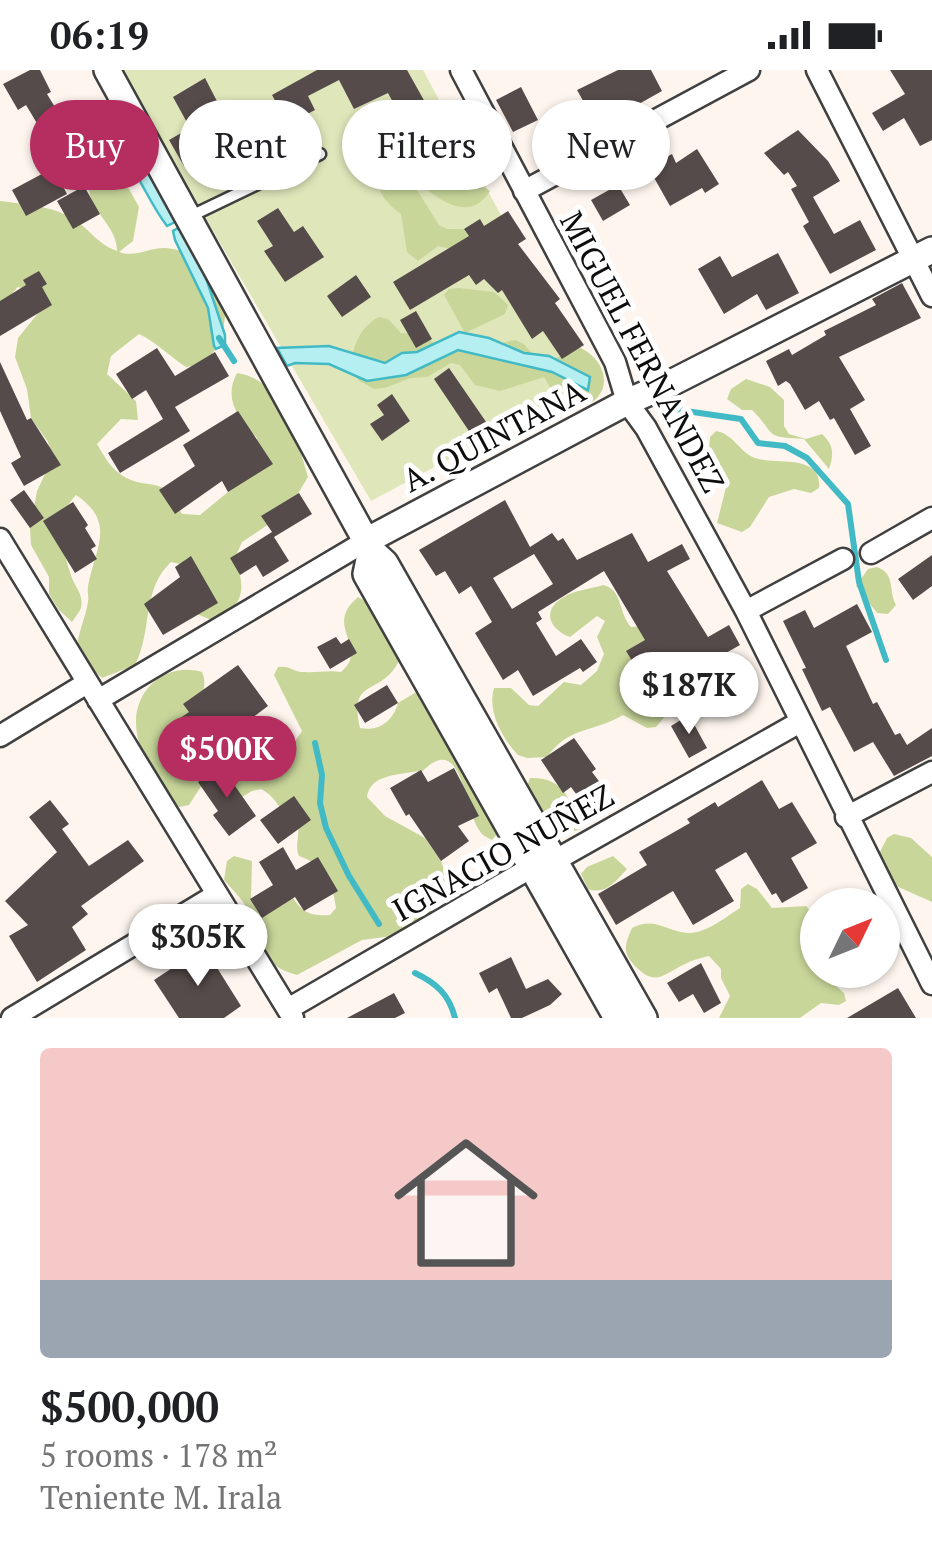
<!DOCTYPE html>
<html lang="en">
<head>
<meta charset="utf-8">
<style>
  :root { --surface:#fff; --page:#f2f2f2; --text:#202124; --muted:#757577; --accent:#b52e5f }
  body { margin:0; font-family:"PT Serif",serif; background:var(--page); color:var(--text); height:100vh; display:flex; flex-direction:column; font-size:38px; white-space:nowrap }
  * { box-sizing:border-box; margin:0 }
  p { font-size:32px; color:var(--muted) }
  .icon { flex:none; width:55px; height:55px; fill:none; stroke:currentColor; stroke-width:2; stroke-linecap:round; stroke-linejoin:round }
  .map { position:relative; height:948px; overflow:hidden }
  .sheet { display:flex; flex-direction:column; background:var(--surface); flex:1 }
  .sheet>* { flex:none }
  .banner { position:absolute; left:30px; top:30px; width:872px; height:90px; display:flex; gap:20px }
  .needle { width:65px; rotate:47deg }
  .controls { position:absolute; left:800px; top:818px; display:grid; gap:20px }
  .controls a { display:grid; place-items:center; width:100px; height:100px; border-radius:50%; background:var(--surface); box-shadow:0 2px 8px #0004; font-size:50px }
  .price { position:absolute; translate:-50% -85px; padding:0 22px; border-radius:35px; background:#fff; color:#222; font-size:32px; line-height:65px; filter:drop-shadow(0 2px 5px #0008) }
  .price::after { content:''; position:absolute; left:50%; top:60px; width:30px; height:22px; margin-left:-15px; background:inherit; clip-path:polygon(0 0,100% 0,50% 100%) }
  .price.active { background:var(--accent); color:#fff }
  ul { padding:0; list-style:none }
  li { display:grid; align-content:center; gap:20px; height:530px; padding:0 40px }
  li span { display:grid; place-items:center; height:310px; border-radius:10px; color:#555 }
  li>.icon { margin-inline-start:auto }
  span .icon { width:180px; height:180px; fill:#fffc; stroke-width:1 }
  li b { font-size:42px }
  .chip { padding:0 35px; border-radius:45px; background:var(--surface); box-shadow:0 2px 8px #0004; font-size:35px; line-height:90px }
  .chip.active { background:var(--accent); color:#fff }
  .status { display:flex; justify-content:space-between; align-items:center; height:70px; padding:0 50px; background:var(--surface); direction:ltr }
  .status svg { height:28px; fill:currentColor }
  .map>svg:first-child { display:block }
  .green { fill:#dfe6ba }
  .forest { fill:#c8d69a }
  .water { fill:#b6eff2; stroke:#41bac5; stroke-width:2.5 }
  .lines { fill:none; stroke-linecap:round; stroke-linejoin:round }
  .stream { stroke:#41bac5; stroke-width:6 }
  .building { fill:#554b4a; fill-rule:evenodd }
  .service-casing { stroke:#404040; stroke-width:15 }
  .minor-casing { stroke:#404040; stroke-width:25 }
  .tertiary-casing { stroke:#404040; stroke-width:30 }
  .service { stroke:#fff; stroke-width:10 }
  .minor { stroke:#fff; stroke-width:20 }
  .tertiary { stroke:#fff; stroke-width:25 }
  .labels { text-anchor:middle; stroke-width:10; stroke-linejoin:round; paint-order:stroke }
  .street-label { font-size:32px; fill:#0d0d0d; stroke:#fff }
</style>
</head>
<body>
<div class="status"><b>06:19</b><svg viewBox="0 0 49 12"><path d="M0 12V9h3v3zM5 12V6h3v6zM10 12V3h3v9zM15 12V0h3v12zM26 1h20v11H26zM47 4h2v5h-2z"/></svg></div>
<div class="map">
<svg width="932" height="948" viewBox="0 0 932 948">
  <rect width="100%" height="100%" fill="#fef6ee"/>
  <path class="green" d="M119,0H423L591,313L371,431Z"/>
  <path class="forest" d="M423,79L442,92L458,118L482,116L490,121C469,155 436,128 416,110L412,112L439,155L447,159H463L470,167L452,179L438,176L418,191L407,182L401,144C358,113 386,91 423,79Z
    M102,99H111L129,119L139,137L133,171L119,182C136,188 149,177 166,178C197,180 217,204 225,234C228,245 221,254 225,265L205,294L186,297C169,286 156,272 139,264L111,286L107,304L136,331L138,350L121,349L97,374C104,386 111,399 123,406C153,423 161,401 182,444L200,445L228,422L229,411L253,386L257,368C238,348 223,329 237,303C283,309 297,370 308,407L287,442L242,472L235,488C246,520 245,534 214,551L197,544L188,496L171,492C141,520 153,560 135,595L102,608L77,585C76,565 85,551 88,532C89,525 87,523 88,516C95,478 117,453 76,425C54,448 62,479 72,508C76,518 84,526 81,538C79,543 75,547 72,552L59,540L49,524V507L31,475L30,458L37,421L52,389L48,372L31,348L27,319L15,287L18,268L39,242L43,225L18,217L6,230L0,231V131C23,134 52,136 72,148C89,158 97,174 117,181C117,154 86,140 89,112Z
    M459,218L494,222L508,235L505,244L465,263L444,225L449,219Z
    M379,247L388,249L401,263L419,264L436,274L489,276L515,270L524,274L536,288L554,289L579,277C620,297 608,344 562,337L544,307L500,321L475,315L460,295L451,293L427,307L410,308L385,318L374,319L358,310C345,289 357,258 379,247Z
    M746,309L770,317L784,330V356L789,364L806,369L822,364C834,375 834,384 829,399L804,369C762,367 778,366 752,340H742L727,329L731,319Z
    M716,361C734,364 739,382 755,388C775,395 823,383 819,418L811,423L794,419L769,427L750,457L742,462L717,453L726,417L708,395L710,367Z
    M877,497C896,504 888,520 896,535L888,544L877,543L856,516L868,499Z
    M603,515C623,519 618,543 631,557L641,556L668,607L679,620L673,637L656,657L647,658L623,645C590,664 571,655 547,687L527,688L518,685C502,668 487,641 494,618H511L529,635L538,636L564,612L581,615L597,601L604,584L597,567L605,551L597,546L570,567C549,559 541,540 564,527C574,520 591,519 603,515Z
    M358,527C377,536 397,570 399,591C380,628 348,606 360,658C379,662 393,651 398,633L423,618L498,763L492,770C486,767 483,766 479,760C462,734 462,650 413,712L418,701C399,705 370,704 367,727L385,746L425,768L441,791L446,805L444,824L429,849L408,864L362,870L297,905C257,894 265,874 250,843C244,831 233,820 224,810L227,791L234,786L252,791L251,829L293,828C303,844 313,846 330,845L336,838C332,811 327,796 299,786C294,774 301,765 297,752C277,740 278,728 261,719L252,721L229,735L216,700L209,704L189,735L179,737C156,719 136,680 136,652C136,616 169,592 202,602C212,623 188,647 178,665L187,680C221,675 227,669 247,645C269,646 273,671 293,674L302,661L274,605L278,597C290,595 293,602 304,602C318,603 326,600 341,602C366,582 335,562 347,540C349,535 354,531 358,527Z
    M530,708C565,707 571,731 580,760L546,764C533,745 520,731 530,708Z
    M894,764L911,768L932,787V832L894,815L879,784L887,768Z
    M613,786L627,799C615,812 606,825 588,819L581,804L587,797Z
    M748,814L757,819L772,838L806,836L817,848L818,900L844,923L846,931L839,935L821,933L800,948H719L730,926L721,908V899L709,886C701,888 692,890 685,894C663,904 656,918 634,895C622,882 625,874 632,858C654,846 666,861 688,863C705,864 726,847 740,838L741,819Z"/>
  <path class="water" d="M121,71L133,75L177,151L167,156C147,130 138,99 114,76Z
    M180,157L205,205L225,265V275L216,279L214,276L208,238L175,170L173,161Z
    M459,262L489,268L524,283L549,286L590,307L588,320L552,302L458,280L406,305L367,311L329,294L295,293L287,296L277,278L329,276L385,293L402,283L417,282Z"/>
  <g class="lines">
    <path class="stream" d="M219,268L234,291
      M672,339L741,349L758,373L785,376L807,388L848,434L859,512L886,590
      M315,673L322,705L320,733L326,758L349,806L379,854
      M415,903C436,913 449,924 455,948"/>
  </g>
  <path class="building" d="M30,0H40L51,22L47,24L81,80L46,102L31,78L47,70L26,35L18,40L3,14Z
    M317,0H407L444,66L399,86L388,63L405,55L388,23L354,39L339,10L308,26L315,40L288,54L272,25Z
    M618,0H651L662,21L630,39L634,46L609,60L599,40L591,45L577,20Z
    M890,0H932V70L920,76L904,48L883,61L872,43L905,24Z
    M205,8L235,66L219,75L228,90L213,98L204,84L184,96L169,70L190,58L173,27Z
    M521,17L538,50L513,62L496,30Z
    M798,60L828,91L840,111L813,127L834,164L860,150L876,180L830,204L803,156L809,152L791,119L797,116L788,102L784,105L764,83Z
    M477,79L491,103L471,115L456,92Z
    M697,79L719,114L705,123L702,118L670,136L648,97L672,84L676,93Z
    M53,98L67,124L26,146L12,120Z
    M618,115L630,135L603,151L591,130Z
    M84,116L100,144L73,159L57,131Z
    M278,138L294,162L303,156L324,187L285,212L264,181L273,176L257,151Z
    M508,141L526,169L518,174L560,229L555,233L584,275L562,289L543,261L532,269L502,220L498,223L484,209L476,215L469,205L410,240L393,212L469,166L464,159L480,149L484,156Z
    M778,183L799,223L766,240L757,224L724,244L698,199L720,186L732,207Z
    M39,201L47,214L42,217L52,235L0,266V231L26,215L23,210Z
    M356,205L371,227L342,247L327,226Z
    M902,213L921,248L839,287L865,330L850,339L871,376L855,385L834,348L830,350L819,331L805,340L790,314L786,311L778,316L766,291L789,279L792,285L826,265L824,261L876,235L872,229Z
    M416,241L432,269L416,278L400,250Z
    M157,278L175,306L215,282L229,306L175,337L190,361L120,403L108,383L163,349L146,320L132,329L116,304Z
    M0,292L27,350L31,348L61,395L24,416L11,393L21,387L0,341Z
    M449,298L493,362L477,373L434,309Z
    M392,324L410,351L382,371L370,354L384,345L377,335Z
    M238,341L273,394L228,422L222,411L175,444L159,420L195,396L183,375Z
    M24,420L44,448L30,458L10,430Z
    M299,423L312,444L274,467L289,491L263,507L256,495L240,505L230,488L272,462L261,446Z
    M505,430L530,477L552,463L558,471L563,468L577,490L632,463L648,492L682,474L690,489L667,501L708,567L729,555L740,575L710,592L726,630L694,647L670,598L646,613L626,581L645,570L604,501L538,542L542,549L536,553L556,586L581,569L597,592L583,602L580,598L533,626L518,600L503,610L475,563L492,552L471,516L459,524L445,501L436,506L419,480ZM534,484L553,514L512,539L493,508Z
    M73,432L88,455L85,458L96,476L91,479L97,489L75,503L43,451Z
    M932,485V516L913,530L898,509Z
    M191,486L218,533L163,565L144,534L180,507L175,497Z
    M857,534L872,562L846,576L873,634L877,632L895,665L900,663L907,675L932,658V686L894,706L873,672L854,682L830,637L822,641L802,599L806,598L783,551L805,540L814,558Z
    M336,567L341,574L349,569L357,583L330,599L317,577Z
    M238,595L268,636L240,657L237,653L208,672L205,667L187,680L170,655L189,642L183,634Z
    M387,615L398,633L365,653L354,635Z
    M689,645L707,678L689,688L671,656Z
    M574,668L596,699L592,702L611,727L590,743L571,717L563,723L541,690Z
    M221,696L256,746L229,766L213,745L218,741L198,712Z
    M454,698L479,746L458,756L469,771L441,791L409,744L406,746L390,718L421,700L428,712Z
    M762,710L779,739L792,732L817,773L791,788L808,818L782,833L776,823L772,825L746,782L715,800L734,831L693,855L673,821L616,855L598,824L647,795L639,782L690,753L687,749L715,732L718,737Z
    M294,726L311,750L278,774L260,750Z
    M50,730L69,754L62,759L89,796L128,770L144,791L81,836L88,844L72,857L86,880L37,912L9,866L28,855L5,831L57,782L29,747Z
    M283,777L296,800L318,787L338,821L304,841L295,827L262,848L250,829L273,815L259,792Z
    M204,877L241,936L224,948H179L154,910Z
    M511,887L526,919L548,909L562,924L550,935L522,948H511L497,918L489,923L479,903Z
    M701,893L721,933L704,943L693,924L679,932L667,913Z
    M898,918L916,948H847Z
    M394,923L405,943L395,948H347Z"/>
  <g class="lines">
    <g class="service-casing">
      <path id="service" d="M191,146L320,84"/>
    </g>
    <g class="minor-casing">
      <path id="minor" d="M461,0L615,292L627,332L646,358L746,541L932,914
        M817,0L932,226
        M524,121L749,0
        M0,469L293,948
        M871,483L932,448
        M746,541L843,489
        M98,630L366,471
        M0,666L87,613
        M846,747L932,702
        M288,939L532,797L554,791L800,652
        M12,948L216,825"/>
    </g>
    <g class="tertiary-casing">
      <path id="tertiary" d="M107,0L371,480L385,493L644,948
        M366,471L627,332L673,312L932,180
        M371,480L366,504L617,948"/>
    </g>
    <use href="#service" class="service"/>
    <use href="#minor" class="minor"/>
    <use href="#tertiary" class="tertiary"/>
  </g>
  <g class="labels">
    <g class="street-label">
      <text transform="translate(642 282) rotate(62)" y="11">MIGUEL FERNANDEZ</text>
      <text transform="translate(494 366) rotate(-28)" y="11">A. QUINTANA</text>
      <text transform="translate(503 783) rotate(-29)" y="11">IGNACIO NUÑEZ</text>
    </g>
  </g>
</svg>
<div class="controls">
<a><svg class="needle" viewBox="-14 -14 28 28"><path d="M0-13l5 13h-10z" fill="#e53935"/><path d="M0 13l5-13h-10z" fill="#757577"/></svg></a>
</div>
<b class="price" style="left:689px;top:667px">$187K</b>
<b class="price active" style="left:227px;top:731px">$500K</b>
<b class="price" style="left:198px;top:919px">$305K</b>
<div class="banner">
<a class="chip active">Buy</a>
<a class="chip">Rent</a>
<a class="chip">Filters</a>
<a class="chip">New</a>
</div>
</div>
<section class="sheet">
<ul>
<li><span style="background:linear-gradient(#f6c9c9 75%,#9aa5b1 0)"><svg class="icon" aria-label="home" viewBox="0 0 24 24"><path d="M3 11l9-7 9 7M6 9v11h12V9"/></svg></span><div><b>$500,000</b><p>5 rooms · 178 m²</p><p>Teniente M. Irala</p></div></li>
</ul>
</section>
</body>
</html>
